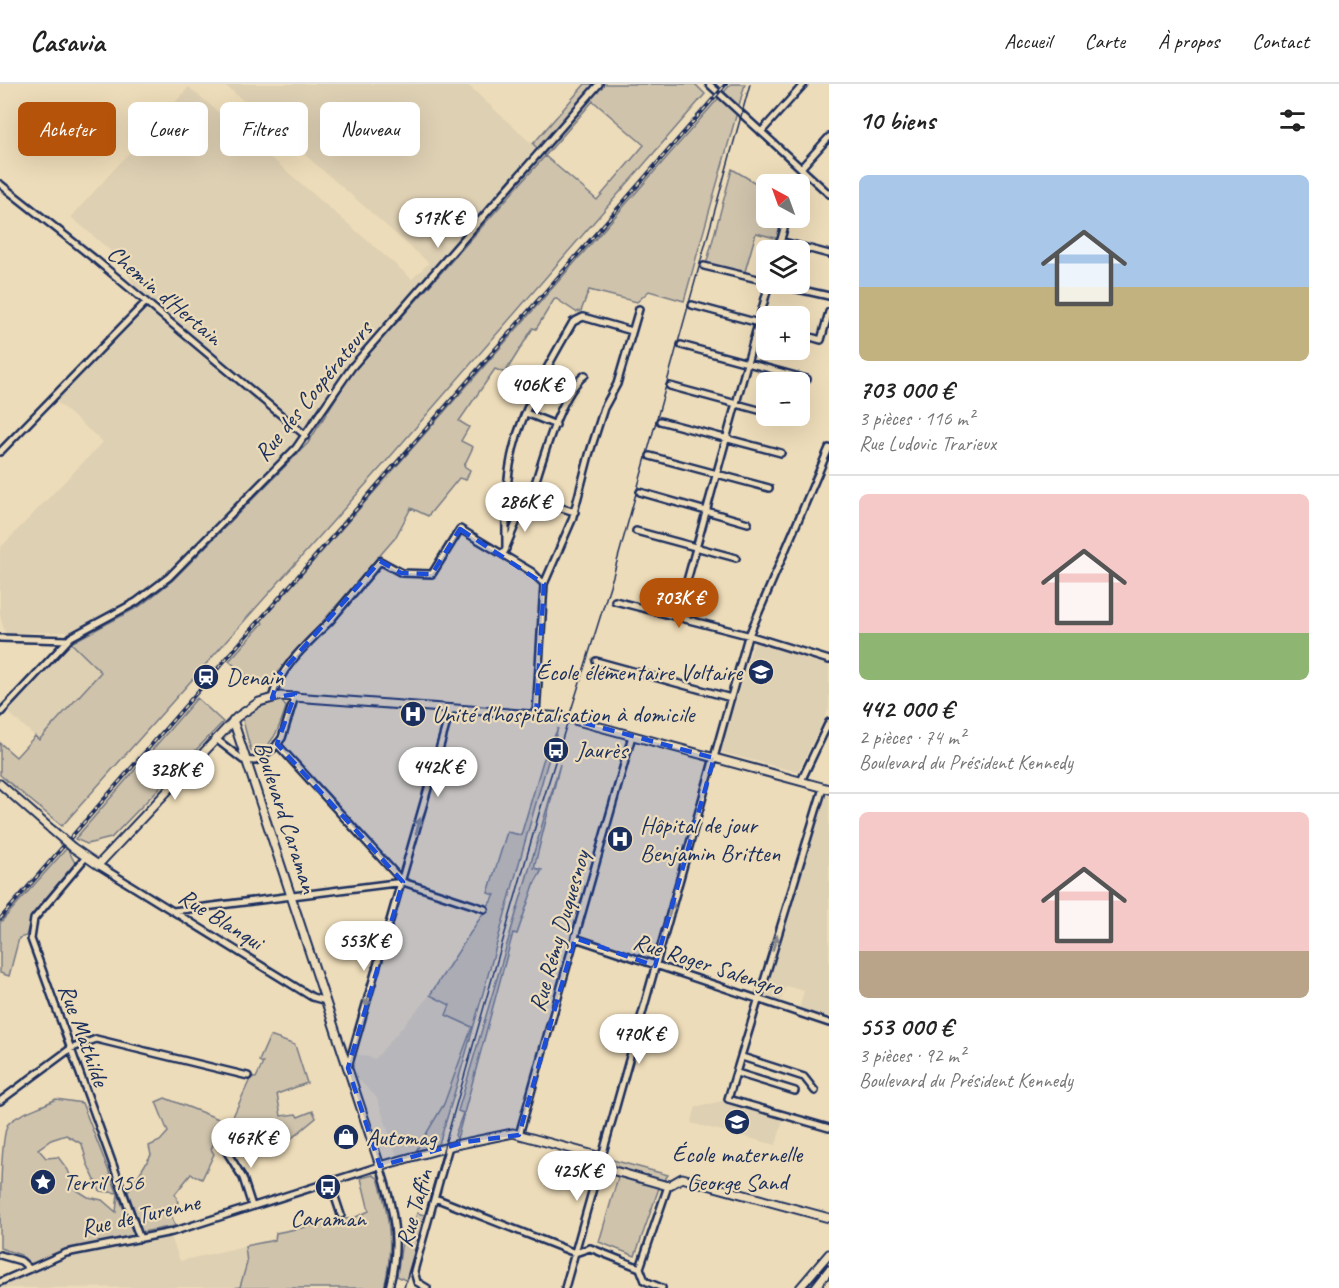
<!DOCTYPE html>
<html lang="fr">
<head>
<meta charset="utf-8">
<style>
  :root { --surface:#fff; --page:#f6f6f6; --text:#222; --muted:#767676; --line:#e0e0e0; --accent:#b45309 }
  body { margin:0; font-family:Caveat,sans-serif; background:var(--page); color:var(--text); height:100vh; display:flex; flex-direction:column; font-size:22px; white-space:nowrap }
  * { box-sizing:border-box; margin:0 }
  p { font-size:20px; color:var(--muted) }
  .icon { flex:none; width:33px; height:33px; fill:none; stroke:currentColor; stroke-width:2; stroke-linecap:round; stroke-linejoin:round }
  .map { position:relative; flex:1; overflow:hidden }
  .details { display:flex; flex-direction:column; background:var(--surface); width:510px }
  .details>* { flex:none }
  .banner { position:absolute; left:18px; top:18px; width:570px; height:54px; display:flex; gap:12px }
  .needle { width:39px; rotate:319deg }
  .tools { position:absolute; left:756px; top:90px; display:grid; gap:12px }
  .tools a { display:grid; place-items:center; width:54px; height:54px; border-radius:9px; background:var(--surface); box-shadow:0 6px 24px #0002; font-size:30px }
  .price { position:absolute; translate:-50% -51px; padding:0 14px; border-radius:21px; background:#fff; color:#222; font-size:20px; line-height:39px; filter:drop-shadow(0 2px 3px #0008) }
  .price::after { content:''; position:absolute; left:50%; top:36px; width:18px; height:14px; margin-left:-9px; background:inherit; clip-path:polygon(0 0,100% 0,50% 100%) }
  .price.selected { background:var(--accent); color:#fff }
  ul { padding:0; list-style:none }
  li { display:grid; align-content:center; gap:12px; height:318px; padding:0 30px }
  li+li { border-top:2px solid var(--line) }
  li span { display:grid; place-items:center; height:186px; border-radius:9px; color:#555 }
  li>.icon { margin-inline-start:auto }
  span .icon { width:108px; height:108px; fill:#fffc; stroke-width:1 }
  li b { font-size:26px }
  h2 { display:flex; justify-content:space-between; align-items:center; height:72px; padding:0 30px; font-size:26px }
  .tag { padding:0 21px; border-radius:9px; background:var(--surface); box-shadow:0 6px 24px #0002; font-size:21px; line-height:54px }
  .tag.selected { background:var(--accent); color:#fff }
  header { display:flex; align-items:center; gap:36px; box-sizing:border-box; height:84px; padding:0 30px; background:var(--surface); border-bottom:2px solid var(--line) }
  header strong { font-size:28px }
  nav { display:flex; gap:33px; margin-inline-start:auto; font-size:21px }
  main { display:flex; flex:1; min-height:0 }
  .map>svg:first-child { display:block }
  .built { fill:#ded0b3 }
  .green { fill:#cfc3ac; stroke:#757985; stroke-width:1.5; fill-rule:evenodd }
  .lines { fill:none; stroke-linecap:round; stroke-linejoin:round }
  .minor-casing { stroke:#1b2f5e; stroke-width:10 }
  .tertiary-casing { stroke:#1b2f5e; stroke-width:11 }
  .minor { stroke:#eddcb9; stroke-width:5 }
  .tertiary { stroke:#eddcb9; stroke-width:7 }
  .tram { stroke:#1b2f5e; stroke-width:1.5 }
  .rail-casing { stroke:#1b2f5e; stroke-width:4 }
  .rail { stroke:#eddcb9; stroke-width:1.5; stroke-dasharray:4.5; stroke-linecap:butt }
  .tertiary-bridge-casing { stroke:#1b2f5e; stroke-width:11; stroke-linecap:butt }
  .tertiary-bridge { stroke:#eddcb9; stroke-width:7 }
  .oneway { fill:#84868c }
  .marked { fill:#1d4ed8; fill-opacity:0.2; stroke:#1d4ed8; stroke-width:4.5; stroke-dasharray:12 8; stroke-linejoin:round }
  .labels { text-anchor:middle; stroke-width:4.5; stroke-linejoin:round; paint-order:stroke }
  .street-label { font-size:24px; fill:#1b2f5e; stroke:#eddcb9 }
  .poi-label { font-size:24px; fill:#1b2f5e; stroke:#eddcb9; text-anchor:start }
</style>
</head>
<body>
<header>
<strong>Casavia</strong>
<nav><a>Accueil</a><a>Carte</a><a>À propos</a><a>Contact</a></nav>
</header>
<main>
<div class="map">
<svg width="829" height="1204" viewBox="0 0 829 1204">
  <rect width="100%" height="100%" fill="#eddcb9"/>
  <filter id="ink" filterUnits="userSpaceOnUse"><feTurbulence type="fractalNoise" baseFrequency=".0167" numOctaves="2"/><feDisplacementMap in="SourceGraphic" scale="12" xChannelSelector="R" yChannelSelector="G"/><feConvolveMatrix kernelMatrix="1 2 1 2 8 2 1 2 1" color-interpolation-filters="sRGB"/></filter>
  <g filter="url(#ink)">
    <path class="built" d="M224,0H467L545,72L351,290L308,359L173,496L140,522L71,560L102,587L39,656L8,628L70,559L72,548L5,549L0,531V464L103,358L51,313L143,218L119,174L71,133L189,3L412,195L429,179Z
      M756,551L829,575V625L798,688L720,668Z
      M829,711V935L799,925L804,907L786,902L780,919L763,911L826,712Z
      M430,911L451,921L446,931L472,942L444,1020L416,1067L397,1072L377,1014L360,997L356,998L353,983L357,970L375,975Z
      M726,1016L783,1036L776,1061L691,1039L696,1023Z
      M171,1153L180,1177L245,1162L247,1179L240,1203L0,1204V1201L70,1171Z"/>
    <path class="green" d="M585,0H695L705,10L383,381L62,742L0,691V659L16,673L35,652L39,656L101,588L71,559L140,522L173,496L308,359L351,290L545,72L533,60ZM593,17L644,61L597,116L545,72Z
      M731,0H745L684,217L649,207L637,218L589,206L581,227L576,228L555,214L536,245L533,244L505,289L495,285L459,337L469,343L461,357L473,363L464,382L470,386L466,396L459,394L428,432L411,424L395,454L272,596L267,595L265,600L253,597L229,577L263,539L261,537Z
      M732,85L766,105V134H785L779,155L756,149L744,191L706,181Z
      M197,614L223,638L111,754L87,760L75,755Z
      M281,616L286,623C280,641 274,663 254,669L251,667L242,633L253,625Z
      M558,644C516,782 482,922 439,1060L416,1067L444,1020L472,943L446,931L450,921L430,911L495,811L488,809L507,748L521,751L543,677Z
      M560,680L534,784L542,786L535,798L517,850L513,849L457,1055L455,1051L463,1029L458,1027Z
      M67,764L75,779L32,831L26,852L19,854L9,892L0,889V839Z
      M270,952L295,961L307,999L277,1010L281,1032L296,1030L298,1033L313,1027L316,1034L276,1067L231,1037L251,993L256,994L263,979L259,977Z
      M165,1014L229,1039L222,1053L218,1051L211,1065L214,1070L202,1095L191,1090L175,1110L178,1118L170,1127L175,1142L142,1148L128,1108L151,1071L149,1062L160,1057L168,1048L156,1018Z
      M56,1015L82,1019L137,1159L70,1171L23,1190L21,1171L0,1164C0,1143 0,1052 8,1040C20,1028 40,1024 56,1015ZM66,1051L82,1060L87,1079L100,1107L118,1109L116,1128L102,1116L88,1113L75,1105L68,1086L58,1073L46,1074L38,1065L51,1056Z
      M609,1075L668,1091L659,1104L635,1172L599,1158L619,1090L610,1082Z
      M373,1091L378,1094C390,1133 394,1165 384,1204H235L240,1203L247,1179L245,1162L275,1156L276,1149L356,1133L369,1127L361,1094Z
      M417,1129L425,1131L407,1197L397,1192L402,1158L408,1160Z"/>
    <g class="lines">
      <g class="minor-casing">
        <path id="minor" d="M709,0L829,110
          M761,48L804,0
          M801,84L829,53
          M0,100L96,176L306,352
          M796,100L803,86
          M780,157L829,170
          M778,166L787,134
          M704,182L766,197
          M775,200L829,212
          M692,221L766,241
          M800,250L821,256L829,228
          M681,261L807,295
          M670,302L766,328
          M526,329L556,341
          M781,332L793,335
          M660,337L781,369
          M0,368L146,218
          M650,372L769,404
          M640,408L748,439
          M506,413L524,420
          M529,418C541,384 558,311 585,291
          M636,447L736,474
          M506,463L524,420L536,416L575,428
          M503,470L506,465C506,437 505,409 510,381C518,330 548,282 573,238L583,233L632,247
          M544,500L572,436L589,371L604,324L617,300L639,225
          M615,517L751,552L829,576
          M677,533L769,200
          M0,554L68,556
          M596,577L731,614
          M272,614C281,582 307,560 330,537L380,477L402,489L432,490L460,445L532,488L544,500L536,631
          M0,629L71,553L136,518L169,493L296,364L352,283L599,0
          M216,655L243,676L255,677L274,664L282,654L295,612
          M277,660L403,798
          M801,697L829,638
          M823,704L728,1015L829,1044
          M86,773L34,835L31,855L140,1155
          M98,781L312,913L326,917
          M173,827L403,798L485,825
          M575,854L829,939
          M742,973L804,993L815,1007
          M348,983L451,624
          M737,989L795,1007
          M0,1017L70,965L96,955L248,992
          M519,1051L632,652
          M222,1060L243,1094L252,1122
          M330,1098L341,1131
          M435,1114L575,1169L590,1164L640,1184L645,1197L662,1204
          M0,1171L21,1177L30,1185
          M640,1184L668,1102
          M0,1198L66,1169L172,1148L380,1082C394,1124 401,1161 389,1204
          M427,1204L417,1198L414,1187L449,1062
          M565,1204L747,556L829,364"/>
      </g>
      <g class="tertiary-casing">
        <path id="tertiary" d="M233,636L380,1082L455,1061L513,1049L601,1073L611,1086L668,1102L682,1094L829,1134
          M0,700L51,745
          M72,763L98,781L237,633L259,618L280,612L563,633L829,705
          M800,1204L829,1170
          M815,1204L829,1186"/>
      </g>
      <use href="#minor" class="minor"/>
      <use href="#tertiary" class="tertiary"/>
      <path class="tram" d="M404,1204L540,726L613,492L750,0
        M805,1204L829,1176"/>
      <g class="rail-casing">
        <path id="rail" d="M0,835L726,0"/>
      </g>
      <use href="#rail" class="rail"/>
      <g class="tertiary-bridge-casing">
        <path id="tertiary-bridge" d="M51,745L72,763"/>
      </g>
      <use href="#tertiary-bridge" class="tertiary-bridge"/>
    </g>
    <defs><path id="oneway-solid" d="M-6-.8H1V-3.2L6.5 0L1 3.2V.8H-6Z" transform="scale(1.5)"/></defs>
    <g class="oneway">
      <use href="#oneway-solid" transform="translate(418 742) rotate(-74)"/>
      <use href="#oneway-solid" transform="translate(671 825) rotate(-74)"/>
      <use href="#oneway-solid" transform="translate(775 859) rotate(-73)"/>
      <use href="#oneway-solid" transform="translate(368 915) rotate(106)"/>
    </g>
  </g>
  <path class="marked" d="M460,445L544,500L536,631L566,634L714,674L655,882L575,854L519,1051L465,1058L380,1082L348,984L403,798L277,660L295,610L272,614L280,590L380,477L401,489L432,490Z"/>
  <defs>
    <g id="school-disc" transform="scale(1.35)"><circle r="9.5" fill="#1b2f5e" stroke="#eddcb9"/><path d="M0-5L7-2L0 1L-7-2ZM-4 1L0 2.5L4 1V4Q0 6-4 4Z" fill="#fff"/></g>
    <g id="station-disc" transform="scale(1.35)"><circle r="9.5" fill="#1b2f5e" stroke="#eddcb9"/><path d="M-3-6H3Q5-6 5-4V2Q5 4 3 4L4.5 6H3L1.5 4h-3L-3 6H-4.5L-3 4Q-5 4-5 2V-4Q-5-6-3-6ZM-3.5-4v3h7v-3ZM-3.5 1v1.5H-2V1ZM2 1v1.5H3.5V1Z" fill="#fff"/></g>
    <g id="hospital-disc" transform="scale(1.35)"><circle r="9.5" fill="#1b2f5e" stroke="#eddcb9"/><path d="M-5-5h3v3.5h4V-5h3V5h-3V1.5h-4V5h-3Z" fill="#fff"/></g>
    <g id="bus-disc" transform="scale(1.35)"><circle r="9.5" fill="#1b2f5e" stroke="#eddcb9"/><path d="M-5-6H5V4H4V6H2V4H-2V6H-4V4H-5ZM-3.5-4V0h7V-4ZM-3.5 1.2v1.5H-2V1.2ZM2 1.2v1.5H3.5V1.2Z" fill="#fff"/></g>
    <g id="shop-disc" transform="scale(1.35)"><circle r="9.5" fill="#1b2f5e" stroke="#eddcb9"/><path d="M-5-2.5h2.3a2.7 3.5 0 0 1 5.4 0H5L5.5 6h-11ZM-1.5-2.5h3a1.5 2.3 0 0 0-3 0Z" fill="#fff"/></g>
    <g id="sight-disc" transform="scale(1.35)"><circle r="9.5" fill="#1b2f5e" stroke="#eddcb9"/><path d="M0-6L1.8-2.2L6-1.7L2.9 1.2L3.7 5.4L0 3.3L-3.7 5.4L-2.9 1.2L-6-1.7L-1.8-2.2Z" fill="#fff"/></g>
  </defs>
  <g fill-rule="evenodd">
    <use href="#school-disc" x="761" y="588"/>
    <use href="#station-disc" x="206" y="593"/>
    <use href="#hospital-disc" x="413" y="630"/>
    <use href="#bus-disc" x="556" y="666"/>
    <use href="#hospital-disc" x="620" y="755"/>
    <use href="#school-disc" x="737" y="1038"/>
    <use href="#shop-disc" x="346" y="1053"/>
    <use href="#sight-disc" x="43" y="1098"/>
    <use href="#bus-disc" x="328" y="1103"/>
  </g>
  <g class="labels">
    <g class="street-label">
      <text transform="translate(165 211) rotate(40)" y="8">Chemin d'Hertain</text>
      <text transform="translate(313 307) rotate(-51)" y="8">Rue des Coopérateurs</text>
      <text transform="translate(286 733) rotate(72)" y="8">Boulevard Caraman</text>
      <text transform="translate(221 835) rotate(32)" y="8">Rue Blanqui</text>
      <text transform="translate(559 847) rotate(-74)" y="8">Rue Rémy Duquesnoy</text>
      <text transform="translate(708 880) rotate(18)" y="8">Rue Roger Salengro</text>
      <text transform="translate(84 951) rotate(70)" y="8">Rue Mathilde</text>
      <text transform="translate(414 1124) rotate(-74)" y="8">Rue Taffin</text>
      <text transform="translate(140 1131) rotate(-13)" y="8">Rue de Turenne</text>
    </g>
    <g class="poi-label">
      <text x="742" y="596" text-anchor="end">École élémentaire Voltaire</text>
      <text x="226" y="601">Denain</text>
      <text x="432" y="638">Unité d'hospitalisation à domicile</text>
      <text x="576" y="674">Jaurès</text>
      <text x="640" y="749">Hôpital de jour<tspan x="640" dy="28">Benjamin Britten</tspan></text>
      <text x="366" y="1061">Automag</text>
      <text x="737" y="1078" text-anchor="middle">École maternelle<tspan x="737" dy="28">George Sand</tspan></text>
      <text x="63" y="1106">Terril 156</text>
      <text x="328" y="1142" text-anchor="middle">Caraman</text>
    </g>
  </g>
</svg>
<div class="tools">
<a><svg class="needle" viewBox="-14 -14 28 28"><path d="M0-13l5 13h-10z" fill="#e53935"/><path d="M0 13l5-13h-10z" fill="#767676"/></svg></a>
<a><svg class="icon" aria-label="layers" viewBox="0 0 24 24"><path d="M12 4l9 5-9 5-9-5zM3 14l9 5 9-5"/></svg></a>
<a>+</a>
<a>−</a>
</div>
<b class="price" style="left:438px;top:165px">517K €</b>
<b class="price" style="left:537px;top:332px">406K €</b>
<b class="price" style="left:525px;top:449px">286K €</b>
<b class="price selected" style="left:679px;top:545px">703K €</b>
<b class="price" style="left:438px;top:714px">442K €</b>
<b class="price" style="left:175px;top:717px">328K €</b>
<b class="price" style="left:364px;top:888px">553K €</b>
<b class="price" style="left:639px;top:981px">470K €</b>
<b class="price" style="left:251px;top:1085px">467K €</b>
<b class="price" style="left:577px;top:1118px">425K €</b>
<div class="banner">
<a class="tag selected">Acheter</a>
<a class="tag">Louer</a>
<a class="tag">Filtres</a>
<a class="tag">Nouveau</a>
</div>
</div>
<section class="details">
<h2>10 biens<svg class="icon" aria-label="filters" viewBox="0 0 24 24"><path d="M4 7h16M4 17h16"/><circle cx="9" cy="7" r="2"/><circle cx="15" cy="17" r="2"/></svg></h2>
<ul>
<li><span style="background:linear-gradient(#a9c7e8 60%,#c2b280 0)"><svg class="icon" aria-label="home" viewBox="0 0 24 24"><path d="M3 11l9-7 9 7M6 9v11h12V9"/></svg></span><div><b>703 000 €</b><p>3 pièces · 116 m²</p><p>Rue Ludovic Trarieux</p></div></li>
<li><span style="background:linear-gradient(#f6c9c9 75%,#8fb573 0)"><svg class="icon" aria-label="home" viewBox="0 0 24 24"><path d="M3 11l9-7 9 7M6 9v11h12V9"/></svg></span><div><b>442 000 €</b><p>2 pièces · 74 m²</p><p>Boulevard du Président Kennedy</p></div></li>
<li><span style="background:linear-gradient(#f6c9c9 75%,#b9a48a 0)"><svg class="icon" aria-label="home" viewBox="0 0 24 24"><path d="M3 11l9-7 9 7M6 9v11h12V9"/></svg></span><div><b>553 000 €</b><p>3 pièces · 92 m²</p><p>Boulevard du Président Kennedy</p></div></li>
</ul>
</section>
</main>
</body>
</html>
